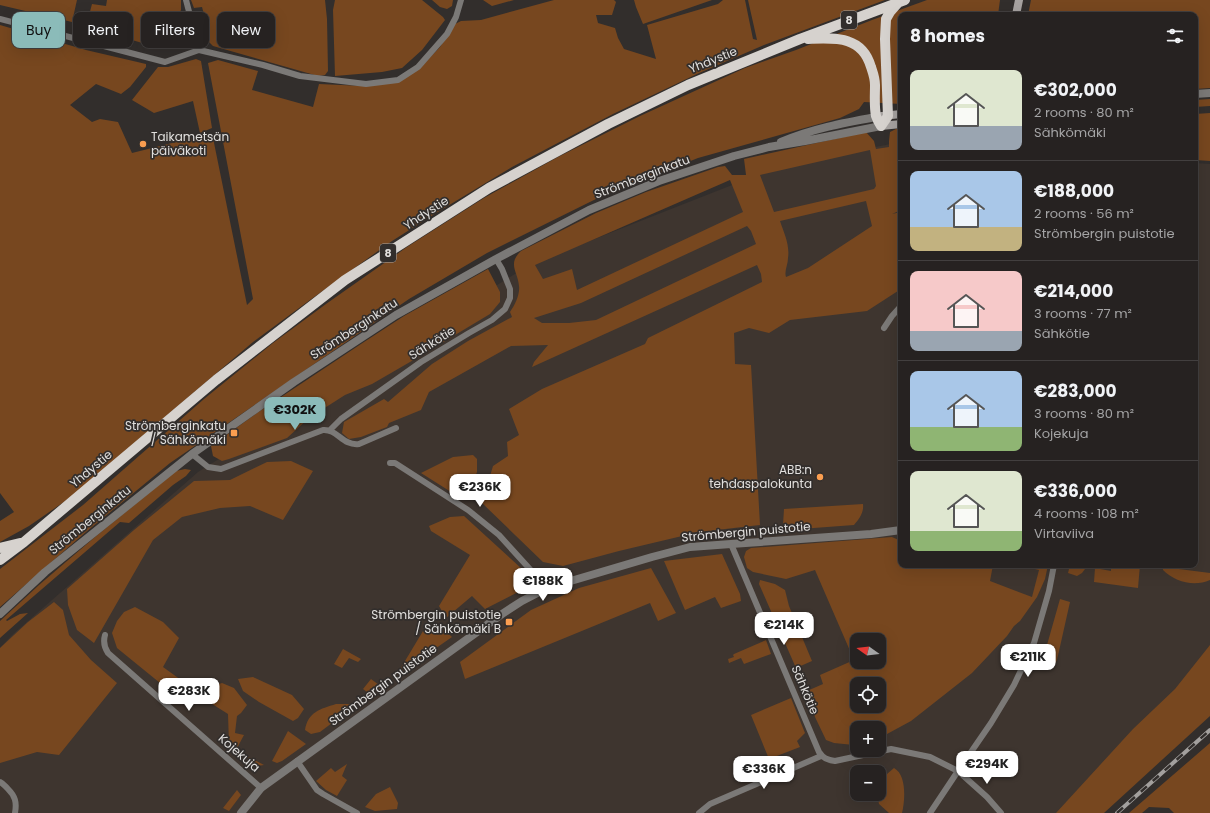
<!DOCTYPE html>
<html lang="en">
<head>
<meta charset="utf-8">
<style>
  :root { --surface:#262221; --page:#2e2a2a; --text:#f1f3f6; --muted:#a4a4a5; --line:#423f3f; --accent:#8bbbb9 }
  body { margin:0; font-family:Poppins,sans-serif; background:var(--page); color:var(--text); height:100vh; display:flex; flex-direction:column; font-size:15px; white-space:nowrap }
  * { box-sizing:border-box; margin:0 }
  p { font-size:13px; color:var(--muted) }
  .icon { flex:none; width:22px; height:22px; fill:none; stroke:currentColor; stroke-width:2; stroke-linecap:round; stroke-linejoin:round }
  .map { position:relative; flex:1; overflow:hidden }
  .panel { position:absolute; left:898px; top:12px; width:300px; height:556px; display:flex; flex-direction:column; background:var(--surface); border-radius:8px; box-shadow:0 4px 16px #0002,0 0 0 1px var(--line) }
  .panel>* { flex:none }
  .top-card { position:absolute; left:12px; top:12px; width:380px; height:36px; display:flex; gap:8px }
  .needle { width:26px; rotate:284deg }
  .controls { position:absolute; left:850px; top:633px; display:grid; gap:8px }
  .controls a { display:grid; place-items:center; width:36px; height:36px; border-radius:8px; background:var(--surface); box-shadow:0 4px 16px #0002,0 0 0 1px var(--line); font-size:20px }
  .price { position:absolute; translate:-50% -34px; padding:0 9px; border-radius:8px; background:#fff; color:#222; font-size:13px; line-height:26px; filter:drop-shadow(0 1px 2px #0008) }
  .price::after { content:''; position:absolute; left:50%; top:24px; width:12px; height:9px; margin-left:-6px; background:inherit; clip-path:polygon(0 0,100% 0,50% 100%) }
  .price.selected { background:var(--accent); color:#111 }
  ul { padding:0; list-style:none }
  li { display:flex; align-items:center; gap:12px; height:100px; padding:0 12px }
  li+li { border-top:1px solid var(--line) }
  li span { display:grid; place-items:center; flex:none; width:112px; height:80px; border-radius:8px; color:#555 }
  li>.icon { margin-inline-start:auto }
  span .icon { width:48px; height:48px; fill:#fffc; stroke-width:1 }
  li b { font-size:17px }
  h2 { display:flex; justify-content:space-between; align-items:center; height:48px; padding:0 12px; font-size:17px }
  .pill { padding:0 14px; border-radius:8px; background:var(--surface); box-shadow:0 4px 16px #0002,0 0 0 1px var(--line); font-size:14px; line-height:36px }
  .pill.selected { background:var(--accent); color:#111 }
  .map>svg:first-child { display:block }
  .built { fill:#3e352f; fill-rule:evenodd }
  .green { fill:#77471f; fill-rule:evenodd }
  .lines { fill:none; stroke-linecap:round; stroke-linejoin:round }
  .minor { stroke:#7b7977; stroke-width:6 }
  .tertiary { stroke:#7b7977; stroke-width:8 }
  .secondary { stroke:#a6a2a0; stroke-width:8 }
  .trunk { stroke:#d6d2ce; stroke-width:10 }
  .rail-casing { stroke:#a3a09e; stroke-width:4 }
  .rail { stroke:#322e2c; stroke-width:2.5; stroke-dasharray:8; stroke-linecap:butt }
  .poi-dot { fill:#fb9e50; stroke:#322e2c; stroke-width:1.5 }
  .labels { text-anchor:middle; stroke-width:3.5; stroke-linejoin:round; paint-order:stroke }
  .shield { fill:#322e2c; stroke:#acaaa8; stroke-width:1 }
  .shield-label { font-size:11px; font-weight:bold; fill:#e1dfdd }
  .street-label { font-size:12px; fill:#e1dfdd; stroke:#322e2c }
  .poi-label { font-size:12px; fill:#e1dfdd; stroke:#322e2c; text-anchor:end }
</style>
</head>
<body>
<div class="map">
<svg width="1210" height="813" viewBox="0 0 1210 813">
  <rect width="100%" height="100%" fill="#322e2c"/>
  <path class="built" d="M901,142V565H1195V163L1210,164V710L1103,813H0V648L11,636L198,472L531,264L783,165ZM857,640H879V662H857ZM857,684H879V706H857ZM857,728H879V750H857ZM857,772H879V794H857Z"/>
  <path class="green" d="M0,0H77L72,22L0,5Z
    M107,0H181V10L167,39L160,48L86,27L92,4L106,6Z
    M191,0H325L327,19L328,71L325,75L318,76L213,46L207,40L204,35L209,33L202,7L194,8Z
    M335,0H422L443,17L445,20L422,50L402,68L382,72L335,76L333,10Z
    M432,0H453L452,6L447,9L440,7Z
    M483,0H514L492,6Z
    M554,0H614L616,2L612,15H596L598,23L615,28L618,38L624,49L656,59L647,25L718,4L723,0H745L753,39L757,40L748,0H885L764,45L697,74L613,114L512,167L441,210L392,241L310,300L253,342L71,497L29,526L0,542V521L14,512L0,493V25L86,50L146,64V67L130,87L121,94L96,84L70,105L92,122L100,119L118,122L132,153L212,133L247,305L253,299L208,63L218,60L258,71L252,90L313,107L319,84L363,86L400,81L419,69L440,47L455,24L461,21L481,20Z
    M634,0H712L643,24L636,7Z
    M927,0H1000L998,15H901V104L864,102L859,109L840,118L698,158L600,197L487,253L409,299L170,463L86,532L0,607V569L83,505L204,399L273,343L326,304L407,247L484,198L558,157L640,116L745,68L796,50L872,20Z
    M1031,0H1210V88L1195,89V15H1028Z
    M196,59L201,61L212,128L200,133L193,101L154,113L132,100L158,67H168Z
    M1210,99V106L1195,107V100Z
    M1210,113V161L1195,160V114Z
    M896,129H901V146H898V206H901V210L892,214L901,212V289L867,311L790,320L769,333L749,328L734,333L735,364L751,365L760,525L699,532L619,551L563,566L543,562L482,503L493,466L508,456L507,442L519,435L509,409L542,389L645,344L648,338L762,282L761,274L757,265L532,367L534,362L548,345L511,346L429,392L421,410L389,423L387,427L361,437L349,439L342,433L344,422L384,399L388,402L432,364L468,341L512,317L510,312C515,305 520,295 519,286C518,272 507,264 521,251L596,213L646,192L718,167L725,166L732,175H746L744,159L866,132L874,141L876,149L889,147V141L890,132ZM870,150L876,186L874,189L774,212L760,175ZM730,180L743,212L577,290L572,269L543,279L535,265ZM866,201L872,226L808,268L786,277C784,271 788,265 788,258C790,245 784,233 780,221ZM747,226L751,231L756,244L596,320L569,323H542L534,318L581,303Z
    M488,269L500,292V302L490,314L410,362L372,384L345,395L309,418L287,438L229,459L222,461L213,456L211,446L257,413L364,342L404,316Z
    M473,455L477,459V472L469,492L459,497L421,473L453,457Z
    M291,461L313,471L283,520L250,506L220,508L182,517L153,540L94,643L77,630L68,605L67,589L134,530L194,481L230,480L267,462Z
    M185,469L191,470L186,476L173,485L129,523L120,522L6,620L7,621L20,614L28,613L0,638V621L39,585L95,537L176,471Z
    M863,504C864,513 859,519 854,525L787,530L783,525L784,509Z
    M464,516L522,569L526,582L524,589L485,609L472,596L446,618L439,606L470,555L431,531L429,526L450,517Z
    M892,537L901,541V565H993L990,581L1032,597L1039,570L1019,565H1048L1045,579L1037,597L1020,621L1014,626L1007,636L972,673L911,721L887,734L879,737V728H857V744L854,745L834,743L826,740L815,717L807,691L823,684L820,675L854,660L815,570L786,579L753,572L747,568L744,557L746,551L751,548ZM857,640H879V662H857ZM857,684H879V706H857Z
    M722,554L740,594L741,601L721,608L715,597L685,610L664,561Z
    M1070,565H1084L1085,569L1082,573L1077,576L1068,573Z
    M1111,565H1140L1138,588L1094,582L1095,568L1111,571Z
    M1163,565H1169L1171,568L1210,573V580C1194,587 1175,582 1163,570Z
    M651,568L676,613L658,621L650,603L465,679L460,662L531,610L579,588Z
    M760,580L775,584L785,590L789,606L812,661L796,668L759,584Z
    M1060,599L1070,602L1057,660L1054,665L1050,669L1046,666L1047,645Z
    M54,602L63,610L69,635L91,660L117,683L59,755L37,752L0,763V648L28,622Z
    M135,607L163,622L179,638L163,667L181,680L189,690L195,691L222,683L234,688L247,705L241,713L237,716L235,733L244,735L236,750L264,765L257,766C248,761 233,755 229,744L228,714L209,702L200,699L182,702L176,699V696L117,648L112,633L117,621L124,612Z
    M443,629L452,637L396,676L423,631L429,634Z
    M766,640L771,654L744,664L741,658L729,663L728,659L734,657L733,655L734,654Z
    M1210,645V716L1104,813H1056L1133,729L1175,689Z
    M343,649L361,659L358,662L349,658L342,668L334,664Z
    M253,677L292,695L304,709L298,718L293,721L259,702L243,691L238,679Z
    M371,679L379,685L380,690L372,696L363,689Z
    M791,698L805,733L797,741L800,747L769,759L751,715Z
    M336,704H350L356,705L320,732L311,734L305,730C308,712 320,709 336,704Z
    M288,731L306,744L282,761L277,763L272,761Z
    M1210,743V813H1174L1169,808L1149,807L1142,813H1129Z
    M347,764L342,776L347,780L337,796L326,790L316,781L331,768L335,772Z
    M894,768C907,775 905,801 902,813H889L879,804L877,794H879C879,782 885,775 894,768Z
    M390,787L398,803L397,809L375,811L365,807L376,794Z
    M237,790L241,795L229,811L223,808Z"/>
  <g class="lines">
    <path class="minor" d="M186,0L199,50
      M0,19L165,62L199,50L263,65L300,76L366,84L398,80L418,67L447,34L456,17L461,0
      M884,328L892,316L901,306
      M330,430L341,419L421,362L469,333L492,320L505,309L510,298V289L502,269L496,259
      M192,454L208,467L221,469L323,430C338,429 342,446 359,444L396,428
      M390,463H395L468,510L499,535L547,588
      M731,544L819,752C823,758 827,760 835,761L891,749L930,757L958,771L930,813
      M105,635C103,642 104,647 108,653L261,788
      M297,761L317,790L323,794L357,813
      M0,782C4,784 5,786 8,789C15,796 17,802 15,813
      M699,813L710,804L821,756
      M1001,813L987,797L958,771L991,723L1014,685L1034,643L1049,591L1054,565"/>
    <path class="tertiary" d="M1195,94L1210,93
      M781,142C811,129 843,123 876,117
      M0,614L45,572L192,454L294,382L396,315L496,259L589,210L659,181L734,156L769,147L805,141L881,126
      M241,813L261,788L502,614L522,601L547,588L652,557L690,547L731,544L871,534L901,530"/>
    <path class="secondary" d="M1016,15L1019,0
      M882,116L901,114
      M881,126L901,124"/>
    <path class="trunk" d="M808,39C834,38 862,35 871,67C873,73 875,78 875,85C875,95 874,106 876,116C877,119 879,123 881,126L888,116L885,39L886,19L890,12L898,3
      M0,548L20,543
      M0,560L24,542L216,380L345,280L489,188L608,124L688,85L800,39L905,0"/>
    <g class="rail-casing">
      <path id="rail" d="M1117,813L1210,730"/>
    </g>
    <use href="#rail" class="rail"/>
  </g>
  <g class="poi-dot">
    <circle cx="143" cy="144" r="4"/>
    <rect x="230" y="429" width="8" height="8" rx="2"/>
    <circle cx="820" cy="477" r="4"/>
    <rect x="505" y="618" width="8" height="8" rx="2"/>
  </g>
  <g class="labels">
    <g class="shield">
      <rect x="841" y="11" width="16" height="18" rx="3"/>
      <rect x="380" y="244" width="16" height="18" rx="3"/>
    </g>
    <g class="shield-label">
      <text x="849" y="24">8</text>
      <text x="388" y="257">8</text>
    </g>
    <g class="street-label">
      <text transform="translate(713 60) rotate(-22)" y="4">Yhdystie</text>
      <text transform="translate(642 177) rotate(-21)" y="4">Strömberginkatu</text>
      <text transform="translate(426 213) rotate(-33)" y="4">Yhdystie</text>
      <text transform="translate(354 329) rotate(-33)" y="4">Strömberginkatu</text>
      <text transform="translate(432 343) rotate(-32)" y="4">Sähkötie</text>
      <text transform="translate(91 469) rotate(-40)" y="4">Yhdystie</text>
      <text transform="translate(90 520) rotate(-39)" y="4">Strömberginkatu</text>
      <text transform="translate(746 532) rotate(-5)" y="4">Strömbergin puistotie</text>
      <text transform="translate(383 685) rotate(-36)" y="4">Strömbergin puistotie</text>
      <text transform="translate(805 690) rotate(67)" y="4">Sähkötie</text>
      <text transform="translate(239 753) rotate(41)" y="4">Kojekuja</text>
    </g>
    <g class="poi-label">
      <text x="151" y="141" text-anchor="start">Taikametsän<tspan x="151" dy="14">päiväkoti</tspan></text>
      <text x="226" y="430">Strömberginkatu<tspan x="226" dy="14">/ Sähkömäki</tspan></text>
      <text x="812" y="474">ABB:n<tspan x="812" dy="14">tehdaspalokunta</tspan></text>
      <text x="501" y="619">Strömbergin puistotie<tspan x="501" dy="14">/ Sähkömäki B</tspan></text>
    </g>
  </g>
</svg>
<div class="controls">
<a><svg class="needle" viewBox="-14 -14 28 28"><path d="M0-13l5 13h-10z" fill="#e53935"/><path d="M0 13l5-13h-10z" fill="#a4a4a5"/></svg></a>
<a><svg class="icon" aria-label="locate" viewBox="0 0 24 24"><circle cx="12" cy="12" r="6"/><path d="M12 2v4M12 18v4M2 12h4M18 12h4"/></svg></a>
<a>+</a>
<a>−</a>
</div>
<b class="price selected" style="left:295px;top:431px">€302K</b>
<b class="price" style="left:480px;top:508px">€236K</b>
<b class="price" style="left:543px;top:602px">€188K</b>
<b class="price" style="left:784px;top:646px">€214K</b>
<b class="price" style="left:1028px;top:678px">€211K</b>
<b class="price" style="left:189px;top:712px">€283K</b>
<b class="price" style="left:987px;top:785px">€294K</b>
<b class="price" style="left:764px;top:790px">€336K</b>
<div class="top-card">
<a class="pill selected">Buy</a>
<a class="pill">Rent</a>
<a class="pill">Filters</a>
<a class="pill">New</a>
</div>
<section class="panel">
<h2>8 homes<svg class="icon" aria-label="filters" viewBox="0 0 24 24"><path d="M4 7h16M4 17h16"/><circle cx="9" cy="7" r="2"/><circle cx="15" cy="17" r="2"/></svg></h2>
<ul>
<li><span style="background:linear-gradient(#dfe7d0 70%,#9aa5b1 0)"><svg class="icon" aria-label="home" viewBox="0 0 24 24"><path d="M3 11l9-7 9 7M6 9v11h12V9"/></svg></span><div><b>€302,000</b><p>2 rooms · 80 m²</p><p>Sähkömäki</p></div></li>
<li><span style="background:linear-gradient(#a9c7e8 70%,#c2b280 0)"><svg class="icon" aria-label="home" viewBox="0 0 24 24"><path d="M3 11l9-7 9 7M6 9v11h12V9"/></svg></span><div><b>€188,000</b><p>2 rooms · 56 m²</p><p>Strömbergin puistotie</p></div></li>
<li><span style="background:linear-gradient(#f6c9c9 75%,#9aa5b1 0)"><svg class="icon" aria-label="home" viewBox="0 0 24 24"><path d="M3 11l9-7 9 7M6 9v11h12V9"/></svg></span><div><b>€214,000</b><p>3 rooms · 77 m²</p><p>Sähkötie</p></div></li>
<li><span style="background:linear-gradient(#a9c7e8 70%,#8fb573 0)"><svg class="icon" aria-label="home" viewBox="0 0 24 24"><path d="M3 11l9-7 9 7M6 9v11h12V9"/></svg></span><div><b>€283,000</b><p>3 rooms · 80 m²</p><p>Kojekuja</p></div></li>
<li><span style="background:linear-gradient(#dfe7d0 75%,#8fb573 0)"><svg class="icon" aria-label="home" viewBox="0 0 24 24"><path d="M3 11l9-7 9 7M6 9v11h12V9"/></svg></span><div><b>€336,000</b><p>4 rooms · 108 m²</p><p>Virtaviiva</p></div></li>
</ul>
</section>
</div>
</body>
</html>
